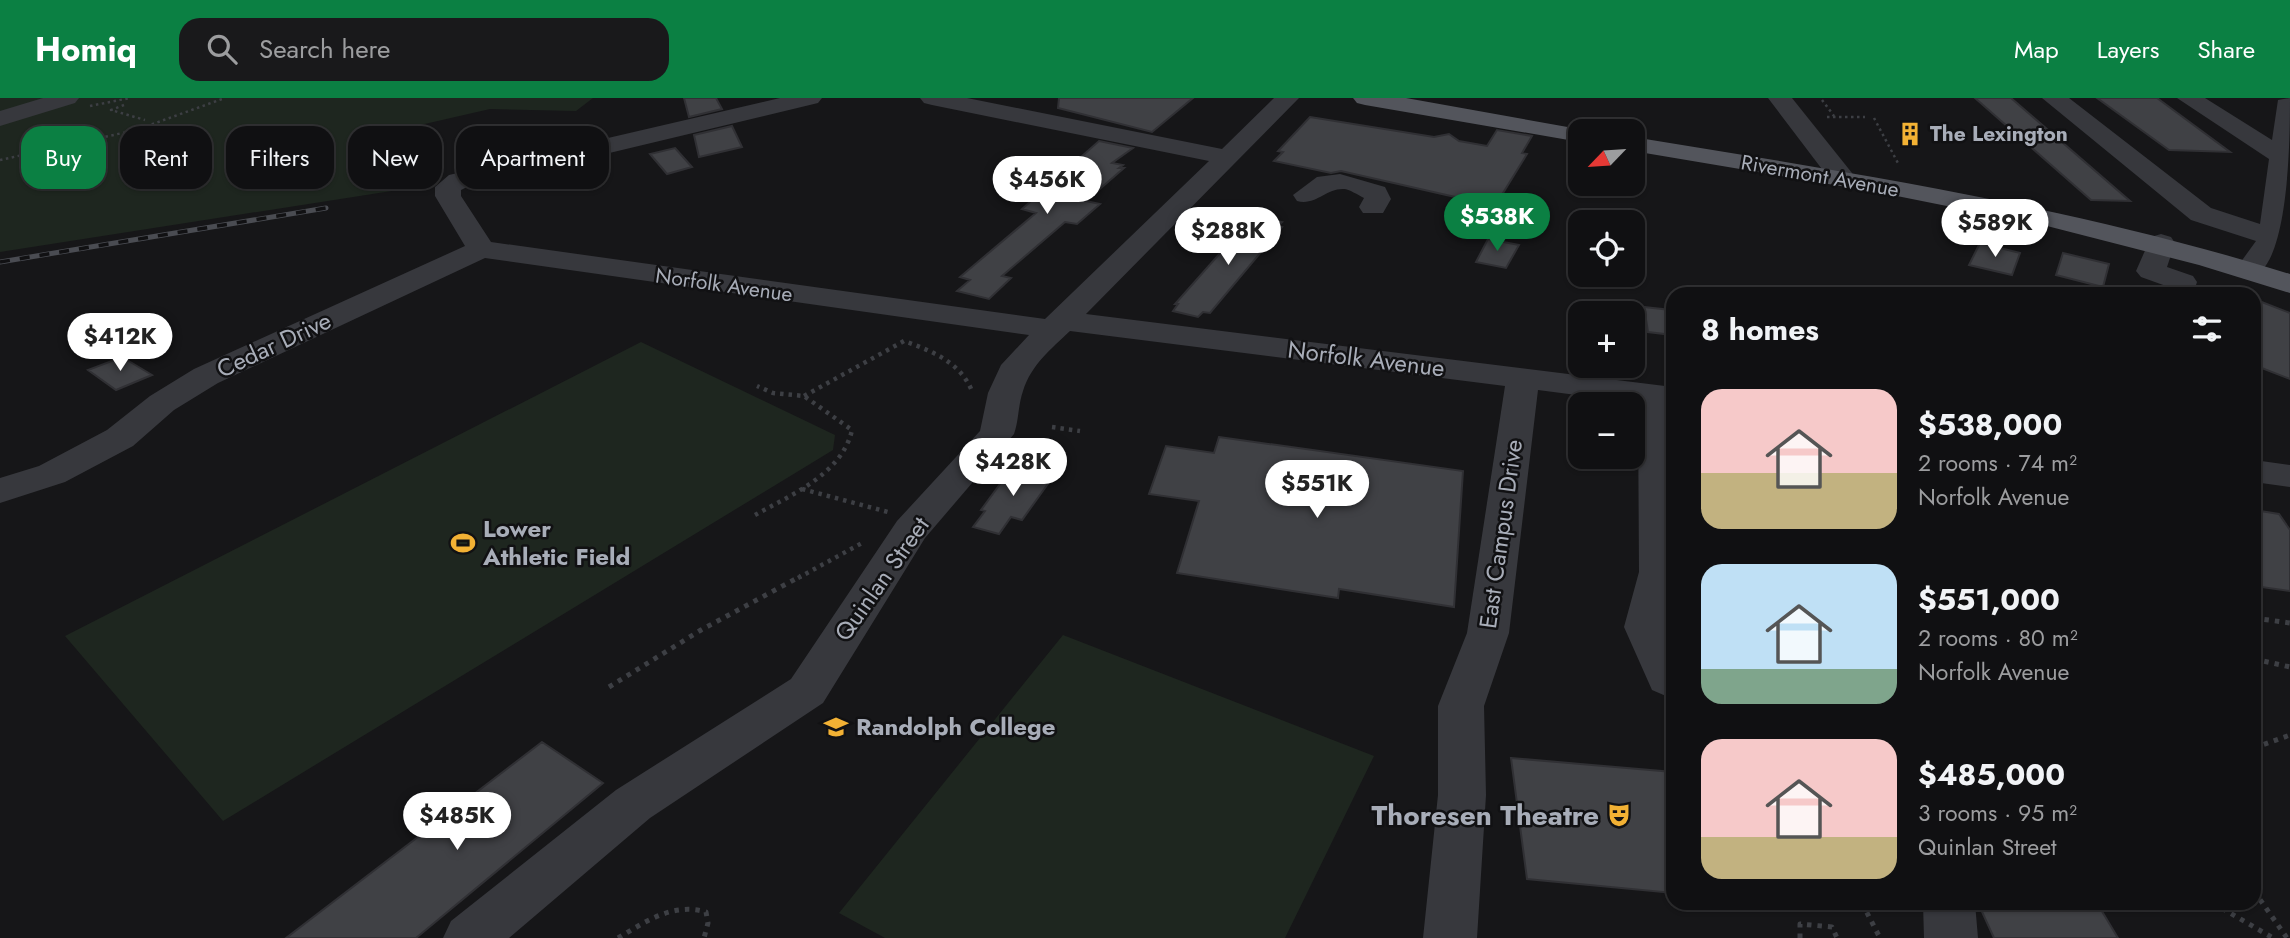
<!DOCTYPE html>
<html lang="en">
<head>
<meta charset="utf-8">
<style>
  :root { --surface:#101012; --page:#19191b; --text:#f1f3f6; --muted:#9c9d9f; --line:#303032; --accent:#0b8043 }
  body { margin:0; font-family:Jost,sans-serif; background:var(--page); color:var(--text); height:100vh; display:flex; flex-direction:column; font-size:26px; white-space:nowrap }
  * { box-sizing:border-box; margin:0 }
  p { font-size:23px; color:var(--muted) }
  .icon { flex:none; width:38px; height:38px; fill:none; stroke:currentColor; stroke-width:2; stroke-linecap:round; stroke-linejoin:round }
  .map { position:relative; flex:1; overflow:hidden }
  .side { position:absolute; left:1666px; top:189px; width:595px; height:623px; display:flex; flex-direction:column; background:var(--surface); border-radius:21px; box-shadow:0 2px 5px #0004,0 0 0 2px var(--line) }
  .side>* { flex:none }
  .top-card { position:absolute; left:21px; top:28px; width:665px; height:63px; display:flex; gap:14px }
  .needle { width:46px; rotate:245deg }
  .controls { position:absolute; left:1568px; top:21px; display:grid; gap:14px }
  .controls a { display:grid; place-items:center; width:77px; height:77px; border-radius:14px; background:var(--surface); box-shadow:0 2px 5px #0004,0 0 0 2px var(--line); font-size:35px }
  .price { position:absolute; translate:-50% -60px; padding:0 16px; border-radius:24px; background:#fff; color:#222; font-size:23px; line-height:46px; filter:drop-shadow(0 2px 4px #0008) }
  .price::after { content:''; position:absolute; left:50%; top:42px; width:21px; height:16px; margin-left:-10px; background:inherit; clip-path:polygon(0 0,100% 0,50% 100%) }
  .price.selected { background:var(--accent); color:#fff }
  ul { padding:0; list-style:none }
  li { display:flex; align-items:center; gap:21px; height:175px; padding:0 35px }
  li span { display:grid; place-items:center; flex:none; width:196px; height:140px; border-radius:21px; color:#555 }
  li>.icon { margin-inline-start:auto }
  span .icon { width:84px; height:84px; fill:#fffc; stroke-width:1 }
  li b { font-size:30px }
  h2 { display:flex; justify-content:space-between; align-items:center; height:84px; padding:0 35px; font-size:30px }
  .tag { padding:0 24px; border-radius:21px; background:var(--surface); box-shadow:0 2px 5px #0004,0 0 0 2px var(--line); font-size:24px; line-height:63px }
  .tag.selected { background:var(--accent); color:#fff }
  header { display:flex; align-items:center; gap:42px; box-sizing:border-box; height:98px; padding:0 35px; background:var(--accent); color:#fff }
  header strong { font-size:33px }
  nav { display:flex; gap:38px; margin-inline-start:auto; font-size:24px }
  .search { width:490px; height:63px; background:var(--page); display:flex; align-items:center; gap:18px; box-sizing:border-box; padding:0 24px; border-radius:21px; color:var(--muted); font-size:26px }
  .map>svg:first-child { display:block }
  .green { fill:#1e261f }
  .building { fill:#404145; stroke:#303034; stroke-width:2 }
  .lines { fill:none; stroke-linecap:round; stroke-linejoin:round }
  .path-far2 { stroke:#3d3f44; stroke-width:2.5; stroke-dasharray:2.5 3.5; stroke-linecap:butt }
  .path-far1 { stroke:#3d3f44; stroke-width:4.5; stroke-dasharray:3.5 5; stroke-linecap:butt }
  .path { stroke:#3d3f44; stroke-width:5; stroke-dasharray:4.5 6; stroke-linecap:butt }
  .minor { fill:#37383d; fill-rule:evenodd }
  .major { fill:#53555c; fill-rule:evenodd }
  .rail-casing { stroke:#4a4c52; stroke-width:5 }
  .rail { stroke:#111113; stroke-width:3.5; stroke-dasharray:10; stroke-linecap:butt }
  .labels { text-anchor:middle; stroke-width:5; stroke-linejoin:round; paint-order:stroke }
  .far-poi-label { font-size:21px; font-weight:bold; fill:#a8adb8; stroke:#111113; text-anchor:start }
  .far-street-label { font-size:21px; fill:#a8adb8; stroke:#111113 }
  .street-label { font-size:24px; fill:#a8adb8; stroke:#111113 }
  .poi-label { font-size:24px; font-weight:bold; fill:#a8adb8; stroke:#111113; text-anchor:start }
  .near-poi-label { font-size:28px; font-weight:bold; fill:#a8adb8; stroke:#111113; text-anchor:end }
</style>
</head>
<body>
<header>
<strong>Homiq</strong>
<div class="search"><svg class="icon" aria-label="search" viewBox="0 0 24 24"><circle cx="10" cy="10" r="6"/><path d="M15 15l6 6"/></svg>Search here</div>
<nav><a>Map</a><a>Layers</a><a>Share</a></nav>
</header>
<div class="map">
<svg width="2290" height="840" viewBox="0 0 2290 840">
  <rect width="100%" height="100%" fill="#161618"/>
  <path class="green" d="M0,0H593L576,13L490,11L368,39L398,92L0,154Z
    M641,244L835,337L833,352L223,723L65,538Z
    M1063,537L1374,658L1285,840H885L839,815Z"/>
  <path class="building" d="M684,0H716L722,11L689,19Z
    M1059,0H1193L1152,34L1058,10Z
    M1975,0H2011L2130,103L2091,102Z
    M2097,0H2157L2230,54L2169,52Z
    M1310,19L1434,39L1449,36L1459,43L1487,48L1497,32L1532,38L1522,55L1527,56L1495,108L1341,73L1331,75L1274,63L1283,54L1278,53Z
    M732,28L742,49L699,59L694,37Z
    M1099,43L1133,50L1112,65L1123,67L1119,70H1124L1086,103L1100,106L1077,126L1065,124L1002,178L1011,180L989,201L957,193L970,182L960,179L1036,115L1022,111Z
    M675,50L692,69L667,76L650,56Z
    M1253,118L1282,124L1278,128L1282,129L1210,215L1203,214L1198,219L1173,213L1178,206H1175Z
    M1488,141L1519,147L1506,170L1476,164Z
    M1980,145L2020,155L2012,177L1969,167Z
    M2063,155L2109,166L2103,189L2056,177Z
    M2254,201L2290,215V281L2254,267Z
    M1644,209L1671,212L1673,237L1648,234Z
    M122,259L152,277L116,292L88,272Z
    M1219,339L1463,373L1454,509L1339,491L1338,500L1177,475L1199,403L1149,396L1166,348L1214,355Z
    M1014,367L1055,376L1022,422L1011,419L999,436L973,429L985,413L981,412Z
    M2254,412L2279,416L2290,432V493L2254,488Z
    M542,644L603,685L416,840H286Z
    M1511,660L1673,674V795L1527,781Z
    M1978,805H2097L2118,840H1994Z"/>
  <g class="lines">
    <path class="path-far2" d="M1822,2L1834,18
      M124,7L111,12L145,22
      M90,8L130,0
      M1827,19H1865
      M1874,20L1899,67
      M0,62L136,32L225,0"/>
    <path class="path-far1" d="M804,298L904,243C932,253 960,264 972,293
      M1052,329L1080,333
      M802,391L888,414
      M755,417C791,397 842,376 852,332L804,298L773,295L757,288
      M798,480L862,445"/>
    <path class="path" d="M2254,520L2290,525
      M2254,561L2290,569
      M609,589L701,532L801,478
      M2254,650L2290,637
      M2254,793L2287,840
      M1862,805L1880,840
      M2213,805L2273,840
      M618,840C645,824 673,804 706,814L708,825L704,840
      M1800,840V826L1832,829L1837,840"/>
    <path class="minor" d="M43,0H79L75,5L0,28V13Z
      M780,0H822L818,5L467,89L461,92V98L491,144L1045,221L1209,63L932,7L924,5L920,0H967L1222,51L1274,0H1299L1086,216L1673,289V500L1666,529L1673,543V601L1652,592L1624,529L1639,474L1638,305L1538,292L1509,535L1484,608L1486,697L1477,840H1423L1438,697V608L1467,535L1505,288L1070,233C1051,251 1031,267 1023,293C1018,307 1019,322 1014,336L925,440L823,605L650,720L509,840H443L451,823L616,692L791,581L897,423L980,333L988,295L1001,267L1029,237L485,160L218,285L174,312L133,348L65,384L0,405V380L39,368L107,332L150,298L194,271L465,148L435,98V89L449,77Z
      M1768,0H1792L1852,75L1856,81L1852,87H1834Z
      M2042,0H2069L2211,110L2260,126L2269,61L2177,0H2205L2272,42L2278,2L2290,0C2290,37 2290,195 2240,178L2235,172L2256,143L2191,122Z
      M1340,76L1385,89L1391,101L1383,115H1363L1359,109L1364,100C1358,97 1349,91 1344,91C1326,90 1316,108 1297,103L1293,97L1317,79Z
      M2161,136L2171,139L2175,145L2167,169L2193,178L2197,184L2193,196H2163L2166,188L2141,179L2136,173L2151,139Z
      M2254,362L2290,367V389L2254,384Z
      M1923,805H1975L1978,840H1924Z"/>
    <path class="major" d="M1353,0H1406L1590,33H1580V44L1365,7L1357,5Z
      M1633,39C1855,75 2075,109 2290,176V195L2199,167L2047,128L1882,95L1633,53Z"/>
    <g class="rail-casing">
      <path id="rail" d="M0,164L326,110"/>
    </g>
    <use href="#rail" class="rail"/>
  </g>
  <defs>
    <g id="building-bare" transform="scale(1.89)"><path d="M-4-6H4V6H1V3H-1V6H-4ZM-2.5-4.3h1.7v1.8h-1.7ZM.8-4.3h1.7v1.8H.8ZM-2.5-1h1.7V.8h-1.7ZM.8-1h1.7V.8H.8Z" fill="#f2b134" stroke="#111113" stroke-width="2.5" paint-order="stroke"/></g>
    <g id="stadium-bare" transform="scale(1.89)"><path d="M0-5a6.5 5 0 1 0 0 10a6.5 5 0 1 0 0-10ZM-3.5-1.8h7v3.6h-7Z" fill="#f2b134" stroke="#111113" stroke-width="2.5" paint-order="stroke"/></g>
    <g id="university-bare" transform="scale(1.89)"><path d="M0-5L7-2L0 1L-7-2ZM-4 1L0 2.5L4 1V4Q0 6-4 4Z" fill="#f2b134" stroke="#111113" stroke-width="2.5" paint-order="stroke"/></g>
    <g id="theatre-bare" transform="scale(1.89)"><path d="M-5-5.5Q0-4 5-5.5V0Q5 5 0 6Q-5 5-5 0ZM-3.3-2.5H-1v1.5H-3.3ZM1-2.5H3.3v1.5H1ZM-2.8 1Q0 5.5 2.8 1Z" fill="#f2b134" stroke="#111113" stroke-width="2.5" paint-order="stroke"/></g>
  </defs>
  <g fill-rule="evenodd">
    <use href="#building-bare" x="1910" y="36"/>
    <use href="#stadium-bare" x="463" y="445"/>
    <use href="#university-bare" x="836" y="629"/>
    <use href="#theatre-bare" x="1619" y="717"/>
  </g>
  <g class="labels">
    <g class="far-poi-label">
      <text x="1930" y="43">The Lexington</text>
    </g>
    <g class="far-street-label">
      <text transform="translate(1820 78) rotate(10)" y="7">Rivermont Avenue</text>
      <text transform="translate(724 187) rotate(8)" y="7">Norfolk Avenue</text>
    </g>
    <g class="street-label">
      <text transform="translate(274 247) rotate(-25)" y="8">Cedar Drive</text>
      <text transform="translate(1366 261) rotate(7)" y="8">Norfolk Avenue</text>
      <text transform="translate(1501 436) rotate(-82)" y="8">East Campus Drive</text>
      <text transform="translate(882 481) rotate(-55)" y="8">Quinlan Street</text>
    </g>
    <g class="poi-label">
      <text x="483" y="439">Lower<tspan x="483" dy="28">Athletic Field</tspan></text>
      <text x="856" y="637">Randolph College</text>
    </g>
    <g class="near-poi-label">
      <text x="1599" y="727">Thoresen Theatre</text>
    </g>
  </g>
</svg>
<div class="controls">
<a><svg class="needle" viewBox="-14 -14 28 28"><path d="M0-13l5 13h-10z" fill="#e53935"/><path d="M0 13l5-13h-10z" fill="#9c9d9f"/></svg></a>
<a><svg class="icon" aria-label="locate" viewBox="0 0 24 24"><circle cx="12" cy="12" r="6"/><path d="M12 2v4M12 18v4M2 12h4M18 12h4"/></svg></a>
<a>+</a>
<a>−</a>
</div>
<b class="price" style="left:1047px;top:118px">$456K</b>
<b class="price selected" style="left:1497px;top:155px">$538K</b>
<b class="price" style="left:1995px;top:161px">$589K</b>
<b class="price" style="left:1228px;top:169px">$288K</b>
<b class="price" style="left:120px;top:275px">$412K</b>
<b class="price" style="left:1013px;top:400px">$428K</b>
<b class="price" style="left:1317px;top:422px">$551K</b>
<b class="price" style="left:457px;top:754px">$485K</b>
<div class="top-card">
<a class="tag selected">Buy</a>
<a class="tag">Rent</a>
<a class="tag">Filters</a>
<a class="tag">New</a>
<a class="tag">Apartment</a>
</div>
<section class="side">
<h2>8 homes<svg class="icon" aria-label="filters" viewBox="0 0 24 24"><path d="M4 7h16M4 17h16"/><circle cx="9" cy="7" r="2"/><circle cx="15" cy="17" r="2"/></svg></h2>
<ul>
<li><span style="background:linear-gradient(#f6c9c9 60%,#c2b280 0)"><svg class="icon" aria-label="home" viewBox="0 0 24 24"><path d="M3 11l9-7 9 7M6 9v11h12V9"/></svg></span><div><b>$538,000</b><p>2 rooms · 74 m²</p><p>Norfolk Avenue</p></div></li>
<li><span style="background:linear-gradient(#bfe0f5 75%,#7fa58c 0)"><svg class="icon" aria-label="home" viewBox="0 0 24 24"><path d="M3 11l9-7 9 7M6 9v11h12V9"/></svg></span><div><b>$551,000</b><p>2 rooms · 80 m²</p><p>Norfolk Avenue</p></div></li>
<li><span style="background:linear-gradient(#f6c9c9 70%,#c2b280 0)"><svg class="icon" aria-label="home" viewBox="0 0 24 24"><path d="M3 11l9-7 9 7M6 9v11h12V9"/></svg></span><div><b>$485,000</b><p>3 rooms · 95 m²</p><p>Quinlan Street</p></div></li>
</ul>
</section>
</div>
</body>
</html>
